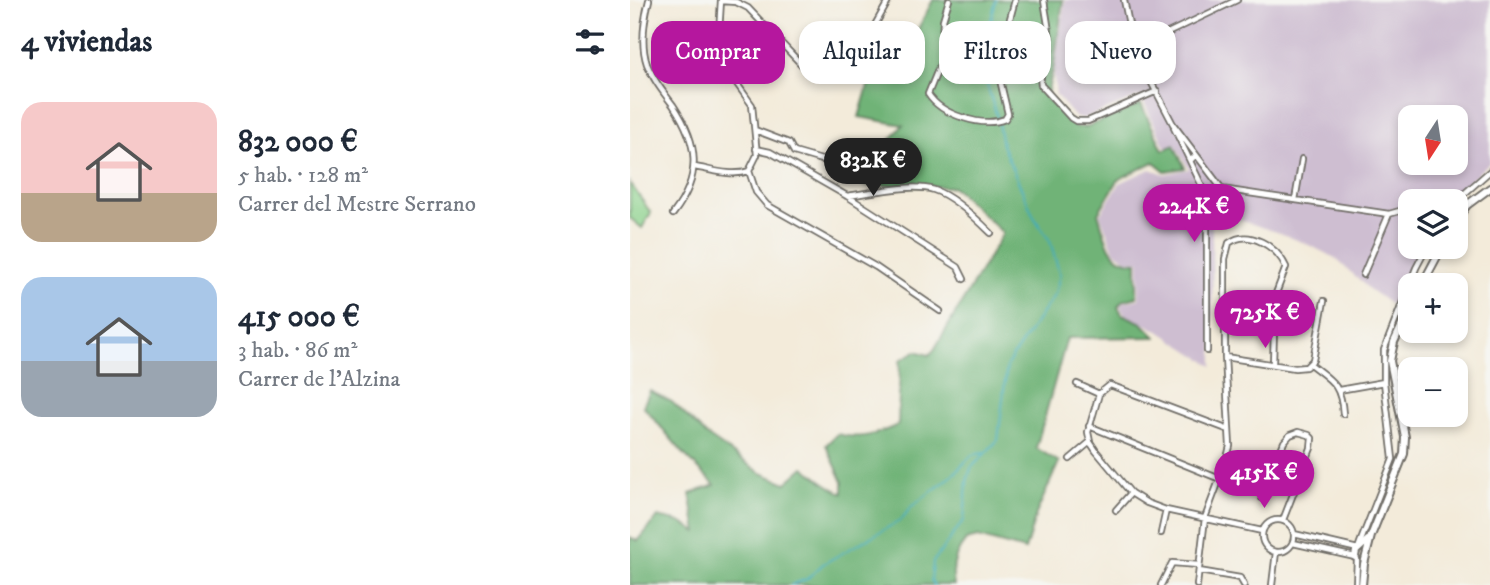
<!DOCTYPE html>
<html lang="es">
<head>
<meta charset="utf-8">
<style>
  :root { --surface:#fff; --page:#f6f6f7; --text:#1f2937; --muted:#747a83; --accent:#b5179e }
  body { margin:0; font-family:"IM FELL DW Pica",serif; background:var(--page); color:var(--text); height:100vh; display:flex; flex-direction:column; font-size:26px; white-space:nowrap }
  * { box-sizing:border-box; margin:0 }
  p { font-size:23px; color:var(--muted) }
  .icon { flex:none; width:38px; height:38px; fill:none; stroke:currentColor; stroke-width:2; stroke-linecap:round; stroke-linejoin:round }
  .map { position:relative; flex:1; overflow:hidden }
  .details { display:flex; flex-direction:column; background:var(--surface); width:630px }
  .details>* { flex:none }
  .guide { position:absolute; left:21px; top:21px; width:665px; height:63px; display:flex; gap:14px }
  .needle { width:46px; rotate:192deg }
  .controls { position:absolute; left:768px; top:105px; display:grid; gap:14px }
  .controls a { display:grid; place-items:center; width:70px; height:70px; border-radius:14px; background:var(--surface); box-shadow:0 4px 10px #0003; font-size:35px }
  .price { position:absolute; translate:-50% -60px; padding:0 16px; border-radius:24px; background:var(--accent); color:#fff; font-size:23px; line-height:46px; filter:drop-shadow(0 2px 4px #0008) }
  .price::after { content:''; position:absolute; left:50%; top:42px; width:21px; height:16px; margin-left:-10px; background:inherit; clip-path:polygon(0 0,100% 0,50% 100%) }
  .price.current { background:#222; color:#fff }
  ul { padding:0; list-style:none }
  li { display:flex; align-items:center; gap:21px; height:175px; padding:0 21px }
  li span { display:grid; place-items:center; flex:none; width:196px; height:140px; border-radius:21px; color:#555 }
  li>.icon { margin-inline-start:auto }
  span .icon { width:84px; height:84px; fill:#fffc; stroke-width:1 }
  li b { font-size:30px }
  h2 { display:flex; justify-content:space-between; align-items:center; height:84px; padding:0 21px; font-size:30px }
  .chip { padding:0 24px; border-radius:21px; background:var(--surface); box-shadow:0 4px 10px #0003; font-size:24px; line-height:63px }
  .chip.current { background:var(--accent); color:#fff }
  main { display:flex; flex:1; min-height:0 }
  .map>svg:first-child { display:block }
  .industrial { fill:#cebed1; fill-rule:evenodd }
  .green { fill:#8bd18b; stroke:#5b7e5b; stroke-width:2 }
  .forest { fill:#70b377; stroke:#4e6f51; stroke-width:2 }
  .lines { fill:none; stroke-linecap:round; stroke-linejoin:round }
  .stream { stroke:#3dacbb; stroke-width:2 }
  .street-casing { stroke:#716e68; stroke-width:8 }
  .secondary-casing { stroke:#716e68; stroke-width:10 }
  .street { stroke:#fff; stroke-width:4.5 }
  .secondary { stroke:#fff; stroke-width:6 }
</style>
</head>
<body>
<main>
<section class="details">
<h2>4 viviendas<svg class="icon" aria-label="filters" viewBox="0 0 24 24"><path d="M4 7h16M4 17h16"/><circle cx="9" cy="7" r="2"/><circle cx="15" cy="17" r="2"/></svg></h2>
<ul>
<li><span style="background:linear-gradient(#f6c9c9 65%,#b9a48a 0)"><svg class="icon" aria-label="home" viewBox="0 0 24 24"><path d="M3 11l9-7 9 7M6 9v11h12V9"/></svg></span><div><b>832 000 €</b><p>5 hab. · 128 m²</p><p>Carrer del Mestre Serrano</p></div></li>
<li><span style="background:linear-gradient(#a9c7e8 60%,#9aa5b1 0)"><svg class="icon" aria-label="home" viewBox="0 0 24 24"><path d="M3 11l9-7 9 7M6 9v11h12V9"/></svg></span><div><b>415 000 €</b><p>3 hab. · 86 m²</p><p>Carrer de l'Alzina</p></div></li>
</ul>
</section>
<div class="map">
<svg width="860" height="585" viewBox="0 0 860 585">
  <rect width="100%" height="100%" fill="#f6f6f2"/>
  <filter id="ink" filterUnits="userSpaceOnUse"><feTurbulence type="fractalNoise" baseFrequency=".0143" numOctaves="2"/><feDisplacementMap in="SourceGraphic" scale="14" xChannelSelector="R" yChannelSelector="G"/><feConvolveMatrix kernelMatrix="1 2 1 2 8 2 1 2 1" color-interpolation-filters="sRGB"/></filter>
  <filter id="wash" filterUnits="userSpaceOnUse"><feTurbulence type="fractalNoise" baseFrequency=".00686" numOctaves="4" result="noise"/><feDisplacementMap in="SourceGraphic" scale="28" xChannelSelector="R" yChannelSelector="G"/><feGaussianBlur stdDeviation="1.57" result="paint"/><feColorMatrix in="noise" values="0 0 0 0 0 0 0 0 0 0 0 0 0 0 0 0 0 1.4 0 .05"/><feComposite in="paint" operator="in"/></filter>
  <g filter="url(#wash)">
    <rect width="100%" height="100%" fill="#f3ebda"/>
    <path class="industrial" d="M435,0H860V162L818,201H780V247H789L763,306L739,289L705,258L681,246L650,233L600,217L582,222L583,366L529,331L495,314L491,309V304L494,302L509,299V261L497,260L484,251L470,214L490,183L520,169L535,174L559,169L545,144L535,147L511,96L455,118H446L426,95L424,74ZM780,117H826V163H780Z"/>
    <path class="green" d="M0,183L21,213L12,228L0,218Z"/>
    <path class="forest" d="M303,0H433L424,66L416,98L446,127H456L511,104L533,150L544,145L555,168L535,171L524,162L489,179L468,213C476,236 477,263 507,262V297L492,301L488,307L492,314L512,323L526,337L437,338L406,448L429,462L406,514L395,550L348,537L336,540C325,553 321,569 324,585H268L260,582L253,585H0V537L8,541L28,517L50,522L67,532L60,494L85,485L54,454L13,406L20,391L42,402L76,435L131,473L156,483L174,467C184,475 201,489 213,493V482L196,445L207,434C231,440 245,435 268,425L270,360L286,351L299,355L304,350L373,233L323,187L233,185L236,170L273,125L229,117L240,79L276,52Z"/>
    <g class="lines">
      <path class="stream" d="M161,585L177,579L193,564L271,520L281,507L322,476L342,455L353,453
        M304,585L301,580L303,562L334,520L337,481L341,468L368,440L377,365L425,294L430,275L420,241L404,217L372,145L367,117L353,72L352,57L366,0"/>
    </g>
  </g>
  <g filter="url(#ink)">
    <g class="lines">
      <g class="street-casing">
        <path id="street" d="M19,0C14,20 10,44 17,64C23,79 33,92 43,105C69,144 72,176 43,214
          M319,0L313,20L311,62L298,94C311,115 353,128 375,119L378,114L367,67L385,0
          M414,0C416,15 420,31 420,46C420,60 408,70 411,85L441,118L446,121H458L527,91
          M494,0L504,49L543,124L592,189
          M91,1L106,2L118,8L172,65L179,69L209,71L220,66L227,57L259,0
          M504,49L607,0
          M544,128L560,161
          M125,130L159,143L164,152L219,168
          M126,149L140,152L217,196L328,267L334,279
          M566,155L560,161L571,184L577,207V351
          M65,167C82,170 102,177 119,171L127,155L122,105L90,60L88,50L91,0
          M119,171L126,192L137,205L246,267L310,311
          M592,189L759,214L780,208
          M592,189V201L595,219
          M217,196C240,193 282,183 304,190C323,196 347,219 361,233
          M665,200L672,159
          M797,201C809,196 818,193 831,197
          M826,201L860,171
          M733,275L759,214
          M595,357L665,368L676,367L683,360L694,301
          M680,364C702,381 711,384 713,414
          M447,384L469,394
          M709,390L754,382
          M459,426L590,479
          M599,430L480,385L469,394L458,432L460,442L466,451L501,493L517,503L536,510L632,531
          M440,459L460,442
          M632,498L654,442L660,435L668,432L679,435L682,438L681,448L653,520
          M486,510L501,493
          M632 536a16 16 0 1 1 32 0a16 16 0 1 1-32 0Z
          M531,533L536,510
          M664,534L728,549L730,543L763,459L754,382V350L786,268L797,247
          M663,543L725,557
          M569,571L610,578L614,585
          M531,585L542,563L569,565
          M567,585L575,518L596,462L600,446L595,357V259L599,243C619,228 647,247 656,267L645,296L643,364
          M642,585L646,552
          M726,585L727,559"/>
      </g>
      <g class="secondary-casing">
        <path id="secondary" d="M826,220L837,205L860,188
          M792,285L812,247
          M725,557L726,551L738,540
          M732,585L734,564L741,536L774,454L775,437L760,361L764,342L780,308"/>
      </g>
      <use href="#street" class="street"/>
      <use href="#secondary" class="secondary"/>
    </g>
  </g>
</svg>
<div class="controls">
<a><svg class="needle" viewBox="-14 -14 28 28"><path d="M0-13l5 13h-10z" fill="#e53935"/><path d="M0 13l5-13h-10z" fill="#747a83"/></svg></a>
<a><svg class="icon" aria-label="layers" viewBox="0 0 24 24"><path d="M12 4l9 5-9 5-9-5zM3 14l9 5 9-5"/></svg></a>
<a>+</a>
<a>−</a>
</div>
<b class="price current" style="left:243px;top:198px">832K €</b>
<b class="price" style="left:564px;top:244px">224K €</b>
<b class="price" style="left:635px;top:350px">725K €</b>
<b class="price" style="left:634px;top:510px">415K €</b>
<div class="guide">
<a class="chip current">Comprar</a>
<a class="chip">Alquilar</a>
<a class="chip">Filtros</a>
<a class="chip">Nuevo</a>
</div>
</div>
</main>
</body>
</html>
